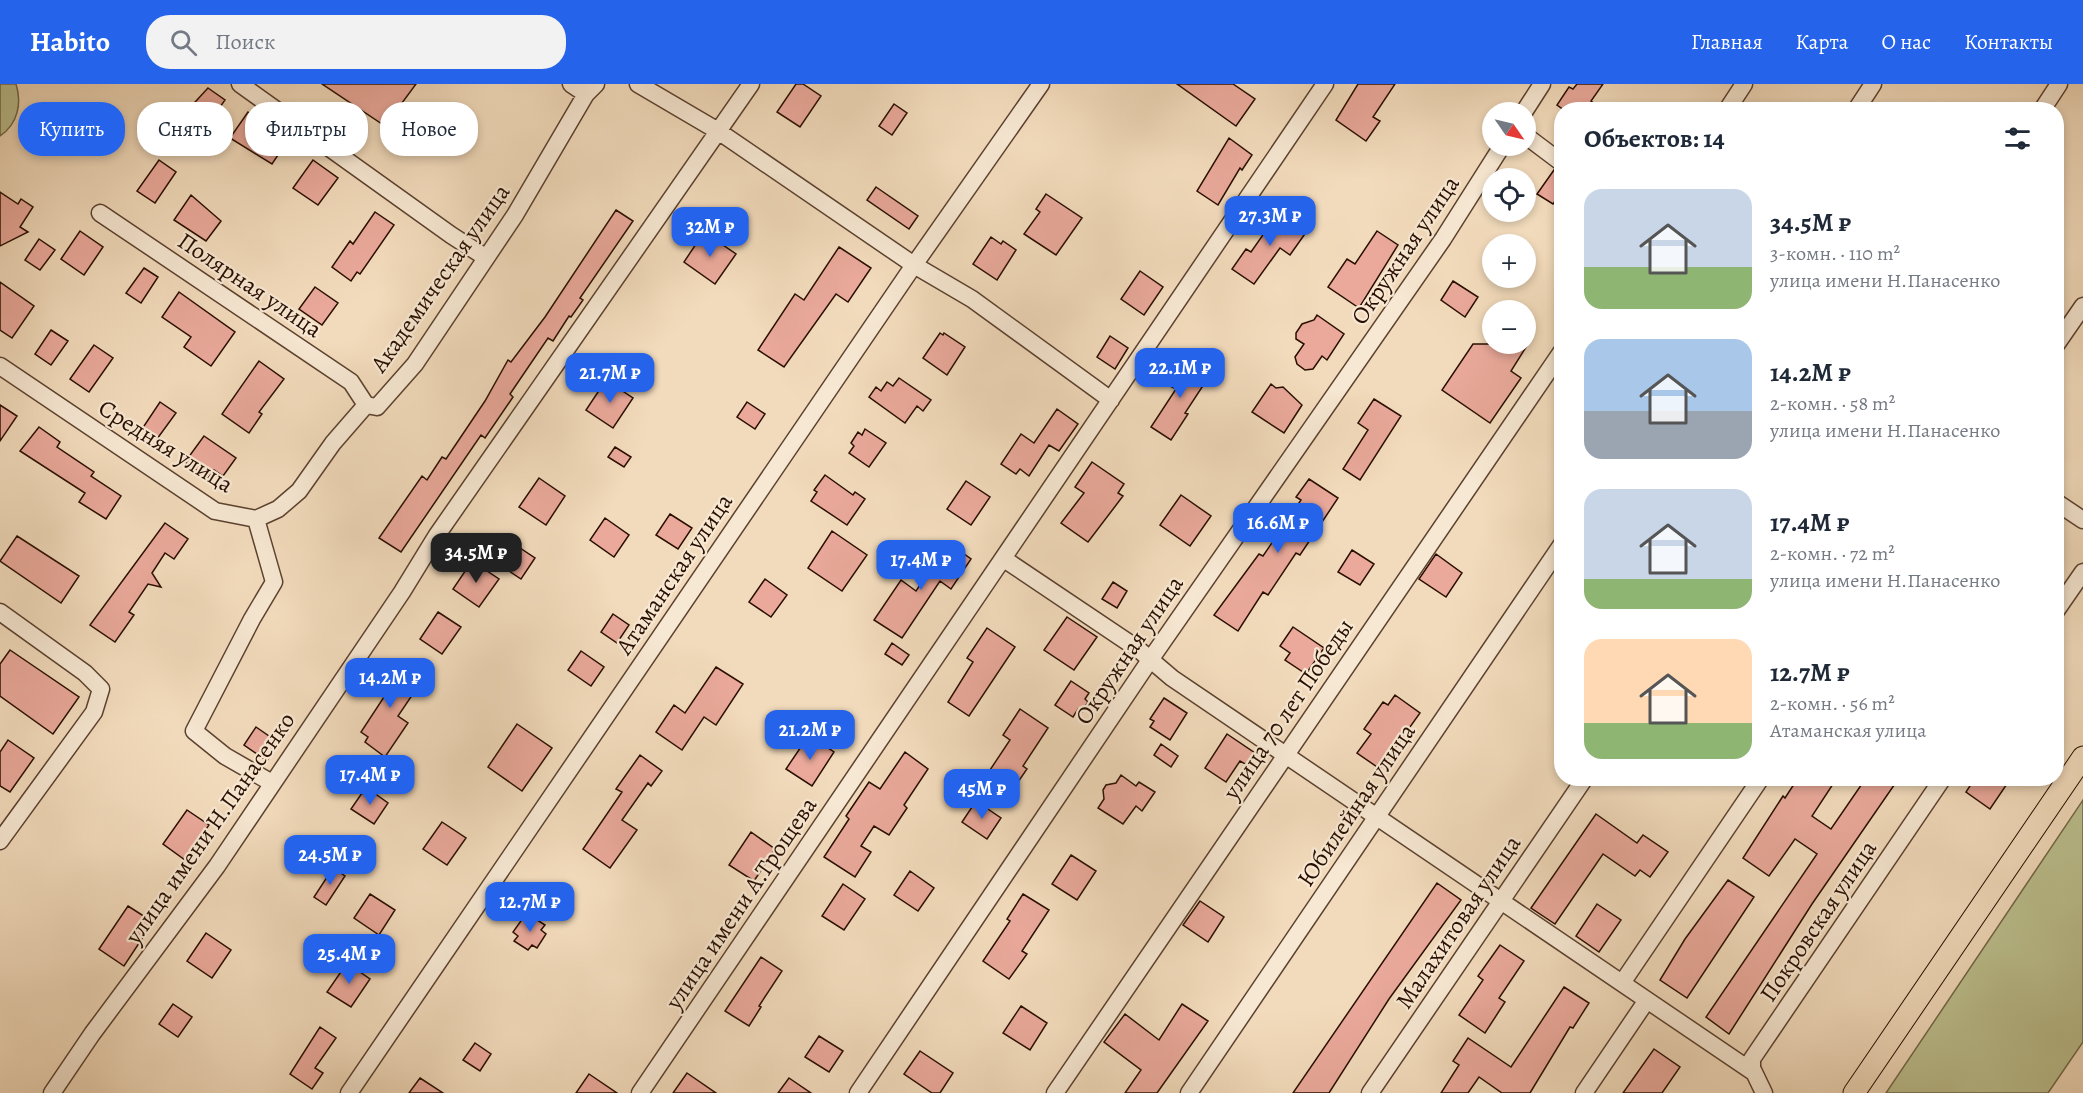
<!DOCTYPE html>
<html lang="ru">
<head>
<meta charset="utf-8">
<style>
  :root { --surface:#fff; --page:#f2f2f3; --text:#1f2937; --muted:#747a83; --accent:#2563eb }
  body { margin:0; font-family:Alegreya,serif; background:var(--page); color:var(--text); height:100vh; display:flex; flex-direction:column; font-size:22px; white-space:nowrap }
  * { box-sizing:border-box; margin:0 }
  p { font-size:20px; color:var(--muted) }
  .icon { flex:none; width:33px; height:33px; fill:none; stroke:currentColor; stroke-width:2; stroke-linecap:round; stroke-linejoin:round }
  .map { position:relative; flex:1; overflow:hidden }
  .panel { position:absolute; left:1554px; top:18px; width:510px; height:684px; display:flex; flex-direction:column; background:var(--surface); border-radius:24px; box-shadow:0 3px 9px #0003 }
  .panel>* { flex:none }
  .banner { position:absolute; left:18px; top:18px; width:570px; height:54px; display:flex; gap:12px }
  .needle { width:39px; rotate:124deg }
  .buttons { position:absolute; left:1482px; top:18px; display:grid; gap:12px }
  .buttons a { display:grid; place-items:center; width:54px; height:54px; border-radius:50%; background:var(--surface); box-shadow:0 3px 9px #0003; font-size:30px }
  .price { position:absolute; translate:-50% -51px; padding:0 14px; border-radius:12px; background:var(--accent); color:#fff; font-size:20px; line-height:39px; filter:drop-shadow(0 2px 3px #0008) }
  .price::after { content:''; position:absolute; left:50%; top:36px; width:18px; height:14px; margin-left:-9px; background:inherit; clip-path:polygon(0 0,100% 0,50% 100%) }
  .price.active { background:#222; color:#fff }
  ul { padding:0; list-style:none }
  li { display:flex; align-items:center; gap:18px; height:150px; padding:0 30px }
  li span { display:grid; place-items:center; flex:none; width:168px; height:120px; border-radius:18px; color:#555 }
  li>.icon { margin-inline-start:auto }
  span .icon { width:72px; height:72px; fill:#fffc; stroke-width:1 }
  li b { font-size:26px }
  h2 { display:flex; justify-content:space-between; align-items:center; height:72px; padding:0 30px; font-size:26px }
  .tag { padding:0 21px; border-radius:24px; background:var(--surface); box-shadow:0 3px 9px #0003; font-size:21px; line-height:54px }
  .tag.active { background:var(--accent); color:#fff }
  header { display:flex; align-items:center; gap:36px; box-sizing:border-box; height:84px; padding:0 30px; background:var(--accent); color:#fff }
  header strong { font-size:28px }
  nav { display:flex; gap:33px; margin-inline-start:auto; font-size:21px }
  .search { width:420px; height:54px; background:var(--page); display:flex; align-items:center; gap:15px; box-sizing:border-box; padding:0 21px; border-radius:24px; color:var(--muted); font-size:22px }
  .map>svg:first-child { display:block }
  .green { fill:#bcc08f; stroke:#726748; stroke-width:1.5 }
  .building { fill:#eaa99b; stroke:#290e00; stroke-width:1.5 }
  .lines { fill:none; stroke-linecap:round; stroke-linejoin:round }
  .minor-casing { stroke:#5b412f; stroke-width:19 }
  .major-casing { stroke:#290e00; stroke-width:23 }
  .minor { stroke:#f7e8d3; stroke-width:16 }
  .major { stroke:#f2dbbc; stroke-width:21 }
  .labels { text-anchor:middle; stroke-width:4.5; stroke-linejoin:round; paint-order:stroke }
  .street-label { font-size:24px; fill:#290e00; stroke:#f7e8d3 }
</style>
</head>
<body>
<header>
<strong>Habito</strong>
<div class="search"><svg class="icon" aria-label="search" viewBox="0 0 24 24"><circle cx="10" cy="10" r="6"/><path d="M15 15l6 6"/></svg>Поиск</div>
<nav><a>Главная</a><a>Карта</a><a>О нас</a><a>Контакты</a></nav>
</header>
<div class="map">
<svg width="2083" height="1009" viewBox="0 0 2083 1009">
  <rect width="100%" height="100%" fill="#f2dbbc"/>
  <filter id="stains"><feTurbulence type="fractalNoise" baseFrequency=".00333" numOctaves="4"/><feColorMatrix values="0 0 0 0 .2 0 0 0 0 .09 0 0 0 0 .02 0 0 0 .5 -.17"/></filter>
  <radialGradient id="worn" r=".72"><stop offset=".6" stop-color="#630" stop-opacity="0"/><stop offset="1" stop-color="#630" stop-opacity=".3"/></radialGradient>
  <path class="green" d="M0,0H16C22,19 18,40 0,52Z
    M2083,716V958L2048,1009H1886Z"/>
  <path class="building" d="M322,0H416L385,42Z
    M796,0H803L821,12L800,43L777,28Z
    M1177,0H1233L1255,15L1236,42Z
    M1358,0H1395L1373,33L1380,37L1366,57L1336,36Z
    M1577,0H1603L1591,17L1603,26H1564L1557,21L1569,3L1573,5Z
    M208,4L225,16L206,43L186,28Z
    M894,20L907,29L892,51L879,42Z
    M248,28L270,43L272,40L290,53L272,80L230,54Z
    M1229,54L1252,71L1242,86L1240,84L1218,121L1197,107Z
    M159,76L176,88L155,119L137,107Z
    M313,76L338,94L318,121L293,104Z
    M1554,86L1562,89V108L1553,120L1537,110Z
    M876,103L918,132L909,145L867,116Z
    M0,108L18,120L21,115L33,123L20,143L28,148L0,162Z
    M1046,110L1082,134L1056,171L1024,150L1040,128L1036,125Z
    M191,111L221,137L206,157L174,136Z
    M616,126L633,137L580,214L583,216L571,233L569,232L553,257L548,254L510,310L513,313L485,354L481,351L401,468L379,454L422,392L427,396L442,373L446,375L485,317L508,276L511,278L545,233Z
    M375,128L394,141L360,190L357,188L351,197L332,183L350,157L353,160Z
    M1279,128L1307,147L1290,171L1280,164L1254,200L1232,185L1246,165L1251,168Z
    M80,147L103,163L84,191L61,175Z
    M1377,147L1398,161L1359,224L1328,203L1347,175L1355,180Z
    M704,148L736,170L715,200L684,178Z
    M991,153L1001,160L1003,157L1016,166L997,196L973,180Z
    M39,155L55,166L40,186L25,176Z
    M839,163L871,184L848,218L836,210L784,283L758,266L795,210L804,216Z
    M144,184L158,193L141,219L126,209Z
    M1140,187L1163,203L1144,231L1121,215Z
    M1453,197L1478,213L1465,233L1441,216Z
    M0,198L34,222L12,254L0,246Z
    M315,203L338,219L322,241L299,225Z
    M179,208L235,248L211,282L184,263L191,253L162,233Z
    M1317,231L1344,250L1327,276L1322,272L1313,285L1305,286L1297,280L1295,273L1304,260L1296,255V249L1302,240L1314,236Z
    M51,246L68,257L51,281L35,270Z
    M940,249L943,251L944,249L965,263L947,291L923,274Z
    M1110,252L1128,264L1115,285L1097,273Z
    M1473,260H1528L1511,287L1521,294L1490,339L1442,306Z
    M94,261L113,274L89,308L70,295Z
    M1187,276L1210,291L1185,329L1188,330L1171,356L1151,343L1176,305L1170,302Z
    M259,277L284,295L259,328L262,330L249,349L222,330Z
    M899,294L931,316L923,327L917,322L905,339L869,313L876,303L881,307L887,298L893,302Z
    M606,296L633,314L613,344L586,326Z
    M1271,300L1276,304L1283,303L1302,321L1284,349L1252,328Z
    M1374,315L1401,332L1360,396L1343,385L1368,346L1358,339Z
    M160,318L176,329L157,355L142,345Z
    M747,318L765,330L755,345L737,333Z
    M0,321L17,332L0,357Z
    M1057,325L1078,340L1059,367L1049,361L1029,392L1020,385L1016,390L1001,380L1021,350L1034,359Z
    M39,343L60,358L57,363L94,388L91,392L121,412L106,435L79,418L85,409L20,367Z
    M865,345L886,359L869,383L849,369L854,362L851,359L858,348L862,351Z
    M204,352L236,374L223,392L214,386L208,394L185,378Z
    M615,363L631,373L624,383L608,373Z
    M1092,378L1124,400L1118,409L1123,412L1088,458L1061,439L1084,409L1075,403Z
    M825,391L853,411L855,408L865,415L847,441L811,417L817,408L814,406Z
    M539,394L565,412L546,441L519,423Z
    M1309,395L1338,414L1300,471L1296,469L1268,511L1263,508L1238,547L1214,531L1259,470L1263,472L1301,416L1296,413Z
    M966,397L990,413L971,441L947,425Z
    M1181,411L1211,432L1190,462L1160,441Z
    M670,430L692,444L678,465L656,451Z
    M605,434L629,451L614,473L590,456Z
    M165,439L188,455L174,475L165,469L152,489L161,503L148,500L129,528L134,531L115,558L90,541Z
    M832,447L867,471L842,507L808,484Z
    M17,452L79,492L61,519L0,477Z
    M949,459L971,475L951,505L940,497L902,554L874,536L901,496L916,507L934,481L930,478L937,468L941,470Z
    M514,460L535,474L521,495L500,481Z
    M1352,466L1374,480L1360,501L1338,488Z
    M1436,470L1462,489L1446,513L1419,495Z
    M472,477L499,495L479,523L453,505Z
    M765,495L787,511L771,533L749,518Z
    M1113,498L1127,507L1117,524L1102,515Z
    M438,528L461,543L442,570L420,555Z
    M613,530L629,541L617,559L601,548Z
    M1067,533L1097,553L1074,586L1044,566Z
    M1293,543L1324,564L1306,590L1285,576L1290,569L1280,562Z
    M987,544L1015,563L969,632L948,618L973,578L967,574Z
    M892,559L909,571L902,581L885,570Z
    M10,566L79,613L53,650L0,612V580Z
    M581,567L604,583L591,602L568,586Z
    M391,578L421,598L398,632L408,639L385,673L365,658L368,653L361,648L386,610L374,603Z
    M716,583L743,600L716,641L704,633L682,666L656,648L674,621L685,629Z
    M1071,597L1089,609L1085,615L1088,618L1082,628L1078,625L1073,633L1055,621Z
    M1395,611L1420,629L1380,685L1357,669L1371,650L1364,645L1383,618L1388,621Z
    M1164,614L1187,629L1170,656L1150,643L1154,637L1150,635Z
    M1020,625L1048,644L1023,682L1027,685L1009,711L984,695L1010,656L1003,651Z
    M517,640L552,664L522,707L488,683Z
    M256,643L279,659L267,677L244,661Z
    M1227,650L1255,669L1247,681L1240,677L1226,698L1205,684Z
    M809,651L834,668L812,702L786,685Z
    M8,656L34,674L10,708L0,702V668Z
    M1161,660L1178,672L1171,683L1154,671Z
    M905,668L928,685L904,721L907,724L889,751L874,742L861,762L871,768L855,793L824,773L849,735L846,732L869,698L880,705Z
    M640,671L662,687L651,702L648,699L622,736L637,746L610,784L583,765L622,708L616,705Z
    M1121,691L1136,702L1139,698L1155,708L1142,727L1136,722L1123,740L1098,724L1104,715L1103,706L1106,701L1116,699Z
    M1798,694H1837L1812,732L1831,745L1866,694H1899L1812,820L1729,950L1706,933L1817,770L1795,755L1769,792L1743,774L1783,712L1785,714Z
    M1975,694H2011L1990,725L1966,708Z
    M370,706L388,719L374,740L351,725L362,709L366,711Z
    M976,717L1001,734L987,755L962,738Z
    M187,726L209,741L185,776L163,760Z
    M1596,730L1637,759L1643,751L1668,768L1650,793L1640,786L1635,792L1603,770L1555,840L1531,824Z
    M442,738L466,754L447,781L423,765Z
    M751,748L775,765L754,797L729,781Z
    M1071,771L1096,787L1077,816L1052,800Z
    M333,784L345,792L326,821L314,813Z
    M910,787L934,804L918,827L894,811Z
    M1728,796L1754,813L1687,914L1660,896L1685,855Z
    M1437,799L1461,816L1389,915L1329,1009H1293Z
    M843,800L865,815L844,846L822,832Z
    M370,810L395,826L379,851L354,834Z
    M1023,810L1049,826L1022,867L1027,870L1009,895L983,877L1010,837L1007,835Z
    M1200,817L1224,833L1208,858L1183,841Z
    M1597,820L1621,836L1599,868L1576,852Z
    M128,822L153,838L124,882L99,865Z
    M531,832L545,841L541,846L546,850L537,864L532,861L528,866L514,857L518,852L513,848L523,834L528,837Z
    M206,849L231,866L212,894L187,877Z
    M1500,861L1524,877L1499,914L1505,918L1485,949L1459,931L1483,896L1478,892Z
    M761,873L782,887L759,922L761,923L749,942L725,927Z
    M347,879L370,895L351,923L327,908Z
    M1564,903L1589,919L1573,944L1570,943L1530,1009H1502L1479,993L1468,1009H1441L1459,981L1453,977L1468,954L1511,983Z
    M173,920L192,933L178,953L159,940Z
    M1182,920L1208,937L1157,1009H1125L1141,986L1104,958L1125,930L1159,956Z
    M1021,922L1047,939L1030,966L1003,949Z
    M320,943L336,954L315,984L323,989L312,1005L290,990Z
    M819,952L843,967L829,988L805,973Z
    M475,959L491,970L480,987L463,976Z
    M1654,965L1680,983L1662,1009H1623Z
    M920,967L953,989L940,1009H932L904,990Z
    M687,989L716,1009H673Z
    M589,990L617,1009H576Z
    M420,994L443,1009H409Z
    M789,994L811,1009H778Z"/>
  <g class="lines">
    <g class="minor-casing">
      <path id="minor" d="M240,0L451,151L485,173
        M571,0L586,10
        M638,0L718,47L914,181L972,215L1111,316
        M1727,26L1744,0
        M1856,26L1873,0
        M2042,26L2059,0
        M1524,28L1542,0
        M1526,52L1562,79
        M100,129L351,298L366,321
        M2056,261L2083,222
        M0,282L215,427L256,435L274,498L252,535L194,647L225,672L272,699
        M366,321L377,323L415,280L515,131L586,10L596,0
        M2056,418L2083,436
        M256,435L278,425L299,407L333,359L366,321
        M1004,475L1138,565L1172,594L1753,988
        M2056,527L2083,488
        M0,528L85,589L101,605L94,628L0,757
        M1622,899L1761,694
        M52,1009L92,950L217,782L402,508L437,451L751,0
        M349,1009L914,181L1041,0
        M640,1009L1325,0
        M858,1009L1150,576L1443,155L1502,62
        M1055,1009L1562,267
        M1189,1009L1562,460
        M1370,1009L1585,694
        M1584,1009L1647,916
        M1764,1009L1752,984V975L1943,694"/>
    </g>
    <g class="major-casing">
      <path id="major" d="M1854,1009L2083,673"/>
    </g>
    <use href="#minor" class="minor"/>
    <use href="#major" class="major"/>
  </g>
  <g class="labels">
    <g class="street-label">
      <text transform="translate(1405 166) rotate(-56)" y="8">Окружная улица</text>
      <text transform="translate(440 194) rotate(-55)" y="8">Академическая улица</text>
      <text transform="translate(250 201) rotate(34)" y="8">Полярная улица</text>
      <text transform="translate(166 362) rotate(32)" y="8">Средняя улица</text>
      <text transform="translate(674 490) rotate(-56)" y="8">Атаманская улица</text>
      <text transform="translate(1129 566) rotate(-56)" y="8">Окружная улица</text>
      <text transform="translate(1288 625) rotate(-56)" y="8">улица 70 лет Победы</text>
      <text transform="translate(1356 721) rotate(-56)" y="8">Юбилейная улица</text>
      <text transform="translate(210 744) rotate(-55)" y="8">улица имени Н.Панасенко</text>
      <text transform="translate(741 819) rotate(-56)" y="8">улица имени А.Трощева</text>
      <text transform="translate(1818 837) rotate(-56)" y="8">Покровская улица</text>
      <text transform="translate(1458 838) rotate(-56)" y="8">Малахитовая улица</text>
    </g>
  </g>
  <rect width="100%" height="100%" filter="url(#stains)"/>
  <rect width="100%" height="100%" fill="url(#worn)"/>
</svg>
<div class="buttons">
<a><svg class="needle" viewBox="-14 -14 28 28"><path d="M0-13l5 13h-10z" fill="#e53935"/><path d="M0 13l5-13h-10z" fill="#747a83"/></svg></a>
<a><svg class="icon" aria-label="locate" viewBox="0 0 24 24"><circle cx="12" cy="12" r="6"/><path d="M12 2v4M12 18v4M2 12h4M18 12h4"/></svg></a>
<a>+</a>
<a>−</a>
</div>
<b class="price" style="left:1270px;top:163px">27.3M ₽</b>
<b class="price" style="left:710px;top:174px">32M ₽</b>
<b class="price" style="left:1180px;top:315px">22.1M ₽</b>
<b class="price" style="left:610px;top:320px">21.7M ₽</b>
<b class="price" style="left:1278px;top:470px">16.6M ₽</b>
<b class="price active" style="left:476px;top:500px">34.5M ₽</b>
<b class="price" style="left:921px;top:507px">17.4M ₽</b>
<b class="price" style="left:390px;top:625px">14.2M ₽</b>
<b class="price" style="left:810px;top:677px">21.2M ₽</b>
<b class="price" style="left:370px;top:722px">17.4M ₽</b>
<b class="price" style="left:982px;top:736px">45M ₽</b>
<b class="price" style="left:330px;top:802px">24.5M ₽</b>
<b class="price" style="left:530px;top:849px">12.7M ₽</b>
<b class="price" style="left:349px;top:901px">25.4M ₽</b>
<div class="banner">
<a class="tag active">Купить</a>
<a class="tag">Снять</a>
<a class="tag">Фильтры</a>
<a class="tag">Новое</a>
</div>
<section class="panel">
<h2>Объектов: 14<svg class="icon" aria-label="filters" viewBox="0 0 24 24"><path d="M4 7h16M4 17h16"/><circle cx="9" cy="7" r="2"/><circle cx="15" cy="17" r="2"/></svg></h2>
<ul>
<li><span style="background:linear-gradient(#c9d6e8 65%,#8fb573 0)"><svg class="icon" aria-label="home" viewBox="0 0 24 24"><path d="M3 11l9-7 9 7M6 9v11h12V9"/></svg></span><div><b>34.5M ₽</b><p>3-комн. · 110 m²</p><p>улица имени Н.Панасенко</p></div></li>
<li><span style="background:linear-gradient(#a9c7e8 60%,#9aa5b1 0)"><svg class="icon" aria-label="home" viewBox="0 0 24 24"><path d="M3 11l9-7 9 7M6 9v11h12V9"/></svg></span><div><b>14.2M ₽</b><p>2-комн. · 58 m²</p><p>улица имени Н.Панасенко</p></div></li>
<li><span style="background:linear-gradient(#c9d6e8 75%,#8fb573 0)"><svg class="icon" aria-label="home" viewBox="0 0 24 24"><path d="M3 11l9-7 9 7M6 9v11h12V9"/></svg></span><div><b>17.4M ₽</b><p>2-комн. · 72 m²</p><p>улица имени Н.Панасенко</p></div></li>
<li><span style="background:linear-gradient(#ffd9b3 70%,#8fb573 0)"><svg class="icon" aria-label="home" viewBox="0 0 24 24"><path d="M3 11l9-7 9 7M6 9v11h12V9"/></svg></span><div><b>12.7M ₽</b><p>2-комн. · 56 m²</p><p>Атаманская улица</p></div></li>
</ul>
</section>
</div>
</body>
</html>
